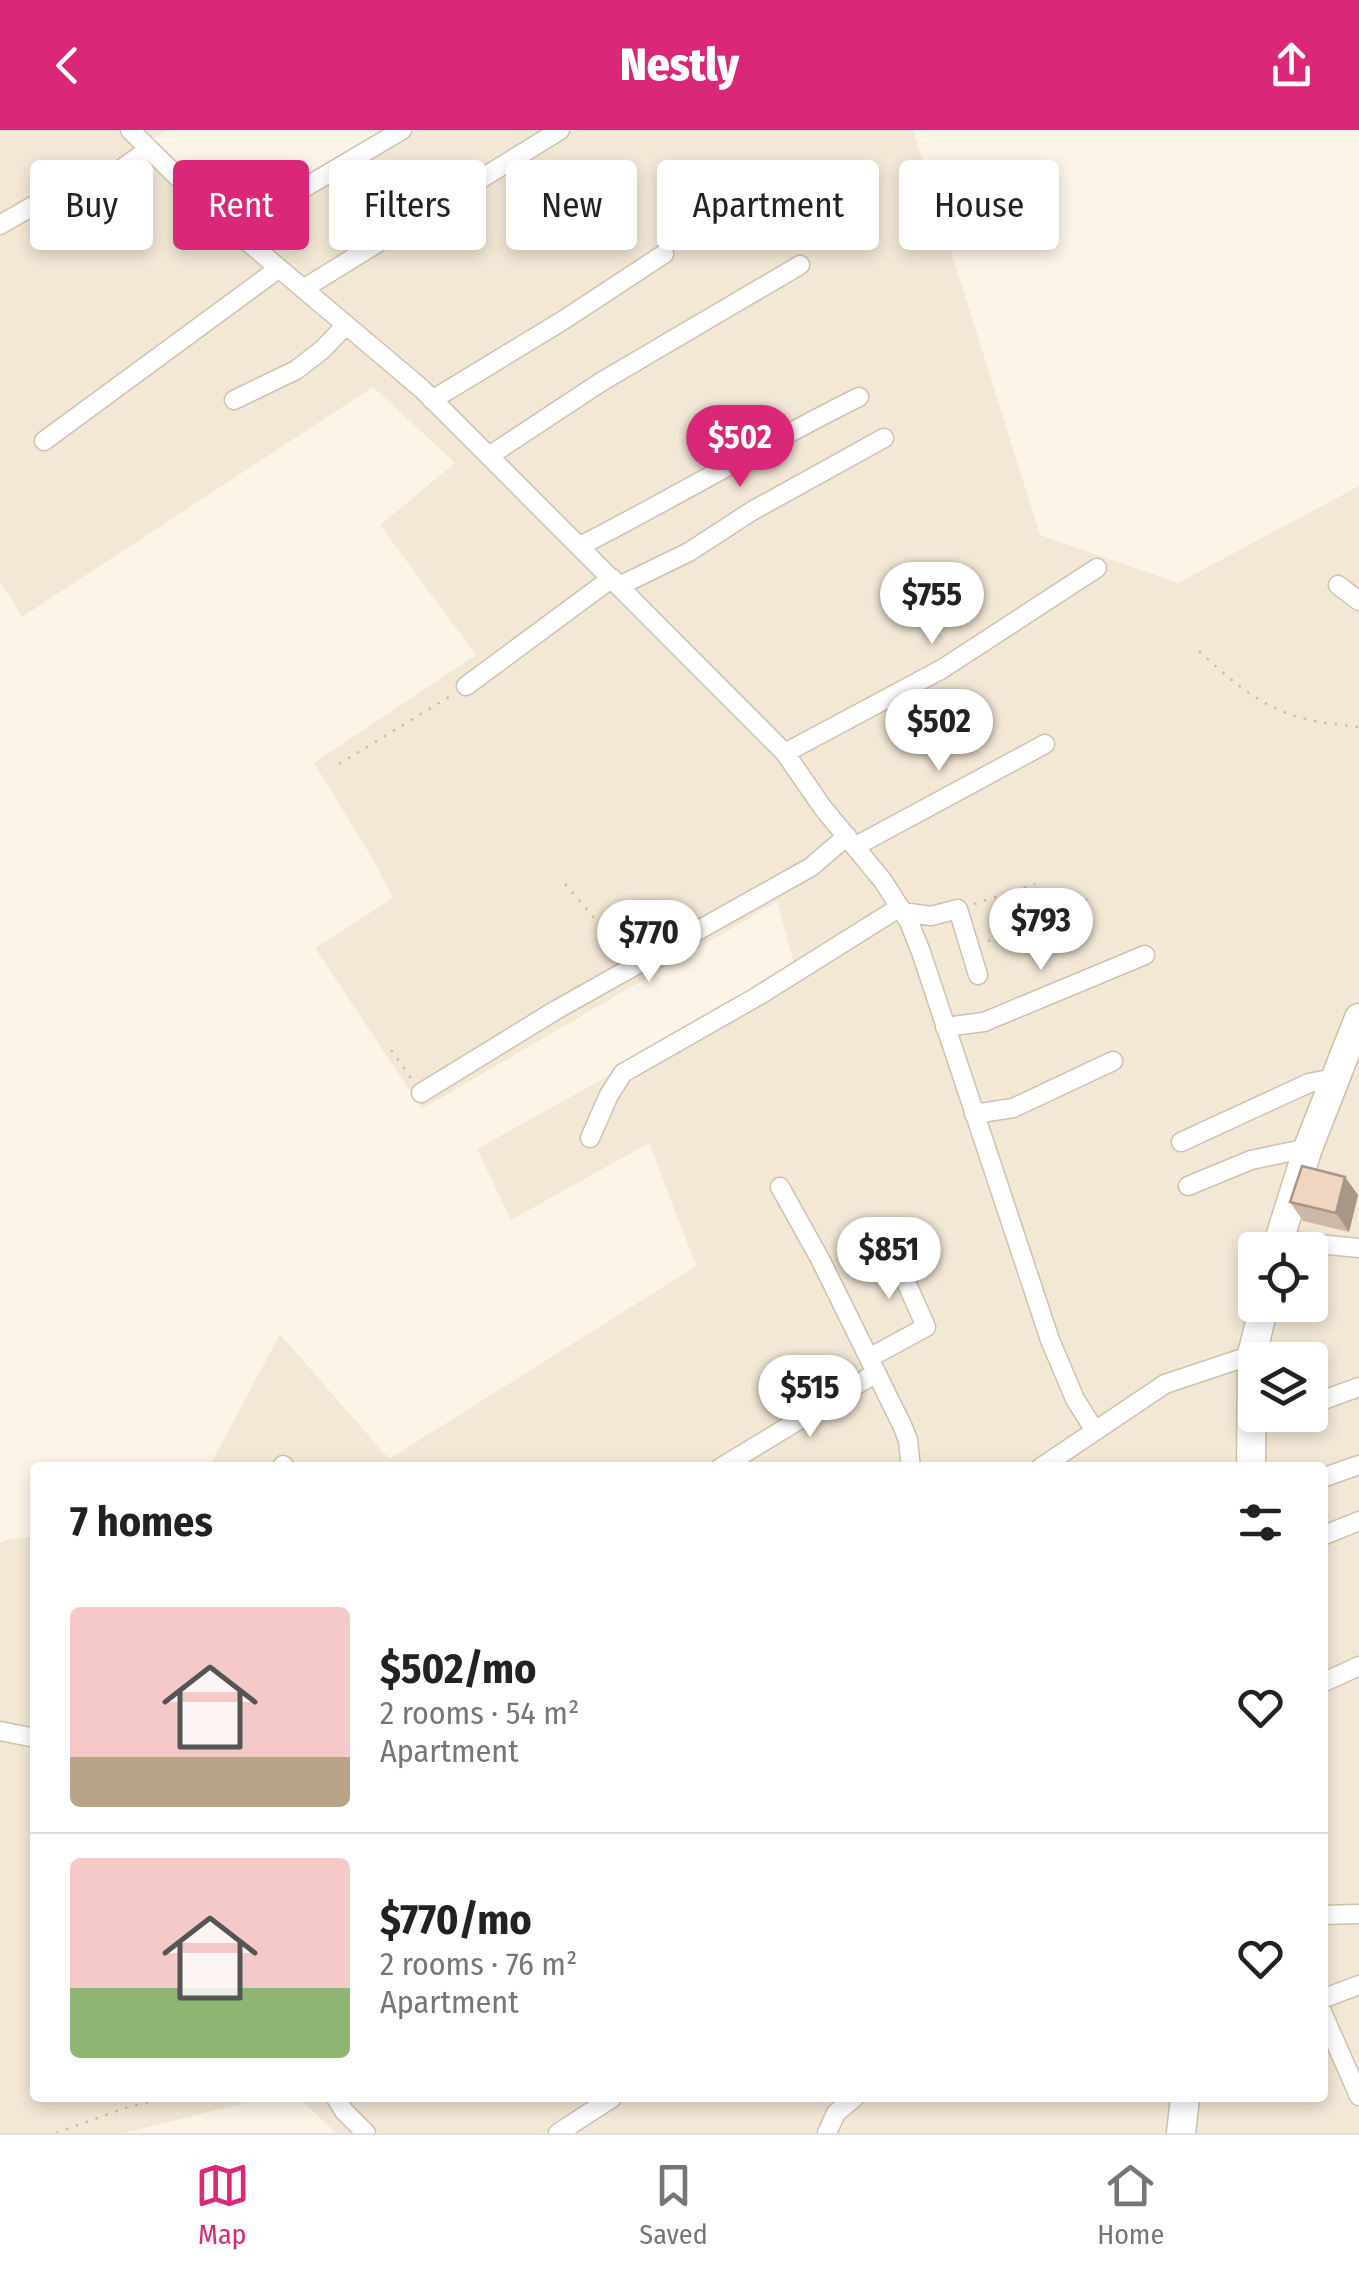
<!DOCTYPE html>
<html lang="en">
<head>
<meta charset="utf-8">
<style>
  :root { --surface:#fff; --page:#f2f2f2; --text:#222; --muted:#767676; --line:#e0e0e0; --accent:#db2777 }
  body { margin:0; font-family:"Fira Sans Condensed",sans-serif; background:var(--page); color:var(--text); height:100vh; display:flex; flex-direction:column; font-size:38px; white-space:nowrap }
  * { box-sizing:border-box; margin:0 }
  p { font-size:32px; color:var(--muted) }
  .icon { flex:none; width:55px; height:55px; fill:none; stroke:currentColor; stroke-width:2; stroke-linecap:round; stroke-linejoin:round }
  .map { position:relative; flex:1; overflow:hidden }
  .sheet { position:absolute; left:30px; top:1332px; width:1298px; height:640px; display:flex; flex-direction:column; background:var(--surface); border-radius:10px; box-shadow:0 5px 15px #0003 }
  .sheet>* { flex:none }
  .top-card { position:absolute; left:30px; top:30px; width:1300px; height:90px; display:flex; gap:20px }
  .fabs { position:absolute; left:1238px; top:1102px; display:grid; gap:20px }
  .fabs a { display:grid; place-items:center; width:90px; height:90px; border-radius:10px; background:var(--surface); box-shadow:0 5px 15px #0003; font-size:50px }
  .price { position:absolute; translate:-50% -85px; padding:0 22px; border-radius:35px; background:#fff; color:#222; font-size:32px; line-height:65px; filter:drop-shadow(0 2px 5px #0008) }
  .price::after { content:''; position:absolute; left:50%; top:60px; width:30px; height:22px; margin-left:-15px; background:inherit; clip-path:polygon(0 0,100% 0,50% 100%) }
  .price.selected { background:var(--accent); color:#fff }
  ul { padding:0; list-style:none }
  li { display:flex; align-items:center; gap:30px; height:250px; padding:0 40px }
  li+li { border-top:2px solid var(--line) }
  li span { display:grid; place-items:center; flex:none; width:280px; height:200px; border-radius:10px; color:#555 }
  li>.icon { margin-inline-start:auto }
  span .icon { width:120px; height:120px; fill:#fffc; stroke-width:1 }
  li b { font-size:42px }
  h2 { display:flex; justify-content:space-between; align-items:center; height:120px; padding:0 40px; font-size:42px }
  .chip { padding:0 35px; border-radius:10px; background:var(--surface); box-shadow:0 5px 15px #0003; font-size:35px; line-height:90px }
  .chip.selected { background:var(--accent); color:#fff }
  header { display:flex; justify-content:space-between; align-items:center; height:130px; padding:0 40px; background:var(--accent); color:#fff; font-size:45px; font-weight:800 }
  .menu { display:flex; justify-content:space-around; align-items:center; height:140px; border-top:2px solid var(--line); background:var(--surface); font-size:28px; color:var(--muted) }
  .menu a { display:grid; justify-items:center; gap:5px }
  .menu .selected { color:var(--accent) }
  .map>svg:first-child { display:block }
  .residential { fill:#f3e8d6; fill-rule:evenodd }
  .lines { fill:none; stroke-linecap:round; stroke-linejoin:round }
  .street-casing { stroke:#cfc0b0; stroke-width:21 }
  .secondary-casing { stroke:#d0beab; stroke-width:31 }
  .path { stroke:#d5baa3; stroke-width:2.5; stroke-dasharray:2.5 8; stroke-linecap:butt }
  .street { stroke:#fff; stroke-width:18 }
  .secondary { stroke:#fff; stroke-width:28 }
  .wall { fill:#ceb8a5 }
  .shaded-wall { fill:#a89686 }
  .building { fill:#f0d6c0; stroke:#a89686; stroke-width:2.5 }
</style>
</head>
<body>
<header><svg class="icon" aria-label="back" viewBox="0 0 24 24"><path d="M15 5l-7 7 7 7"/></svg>Nestly<svg class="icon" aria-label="share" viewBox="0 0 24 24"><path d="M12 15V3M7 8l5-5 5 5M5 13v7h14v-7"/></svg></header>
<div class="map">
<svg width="1359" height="2003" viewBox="0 0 1359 2003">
  <rect width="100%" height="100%" fill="#fcf5e7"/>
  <path class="residential" d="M0,0H166L153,9L245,86L387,0H913L1040,405L1178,453L1359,356V2003H336L299,1968H1322V1338L209,1337L280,1204L389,1329L696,1136L649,1013L511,1090L477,1019L796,841L777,772L422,979L315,818L393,768L372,728L314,633L476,525L380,395L455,333L373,257L22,487L0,451ZM1255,1120H1310V1175H1255ZM1255,1230H1310V1285H1255Z
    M35,1407V1968H266L124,2003H0V1413L9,1409Z"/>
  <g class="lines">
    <g class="street-casing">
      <path id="street" d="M130,0L216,85L422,259L785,623L823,678L883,751L909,792L921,822L1050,1210L1075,1269L1095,1301
        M0,95L69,55L110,47L149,19
        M233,100L402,0
        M303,159L560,0
        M234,270L296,240L322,220L345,196
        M432,270L562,191L664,124
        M44,311L278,139
        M489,326L601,252L800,135
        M580,416C674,368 764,314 859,267
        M1338,455L1359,471
        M619,456L689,422L752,381L884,308
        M466,556L612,448
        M785,623L942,539L1097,438
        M856,716L1045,614
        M903,782L931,786L958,779L978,845
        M945,897L984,892L1145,825
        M421,963L556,880L811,737L847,706
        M974,984L1013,978L1113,931
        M590,1008L609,965L623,943L758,866L900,777
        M1181,1012L1309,953L1334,948
        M1188,1056L1251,1030L1308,1018
        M780,1057L820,1129L902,1295L908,1310L911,1338
        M1278,1110L1359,1118
        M869,1228L926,1197L887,1109
        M1310,1275L1359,1257
        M283,1335L286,1338
        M720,1338L876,1243
        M1040,1338L1165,1254L1252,1225
        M1322,1348L1359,1335
        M1322,1406L1359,1391
        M1322,1553L1359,1536
        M0,1601L35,1608
        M1322,1785L1359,1784
        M1322,1869L1359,1855
        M1322,1882L1359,1966
        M336,1968L344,1981L366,2003
        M558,2003L612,1968
        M827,2003L836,1983L854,1968"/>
    </g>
    <g class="secondary-casing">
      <path id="secondary" d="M1276,1120L1308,1018L1359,888
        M1251,1338L1252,1225L1264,1175
        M1181,2003L1185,1968"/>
    </g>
    <path class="path" d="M1199,521C1256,574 1281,590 1359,597
      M339,634L452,565
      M565,754L623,821
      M974,774L1035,754
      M988,811L1093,767
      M391,920L411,948
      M56,2003L128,1977L167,1968"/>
    <use href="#street" class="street"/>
    <use href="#secondary" class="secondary"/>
  </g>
  <path class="wall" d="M1345,1047L1358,1065L1349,1102L1303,1091L1290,1072Z"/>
  <path class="shaded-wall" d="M1345,1047L1358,1065L1349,1102L1336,1083Z"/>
  <path class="building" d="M1302,1036L1345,1047L1336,1083L1290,1072Z"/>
</svg>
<div class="fabs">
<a><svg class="icon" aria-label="locate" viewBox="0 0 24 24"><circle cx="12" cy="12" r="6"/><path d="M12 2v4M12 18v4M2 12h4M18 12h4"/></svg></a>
<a><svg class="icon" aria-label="layers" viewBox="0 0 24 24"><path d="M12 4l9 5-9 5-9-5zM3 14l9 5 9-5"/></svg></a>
</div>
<b class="price selected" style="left:740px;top:360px">$502</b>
<b class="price" style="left:932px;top:517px">$755</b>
<b class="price" style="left:939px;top:644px">$502</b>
<b class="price" style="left:1041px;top:843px">$793</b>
<b class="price" style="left:649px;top:855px">$770</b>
<b class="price" style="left:889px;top:1172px">$851</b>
<b class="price" style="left:810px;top:1310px">$515</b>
<div class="top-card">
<a class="chip">Buy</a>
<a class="chip selected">Rent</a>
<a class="chip">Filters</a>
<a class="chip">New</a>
<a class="chip">Apartment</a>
<a class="chip">House</a>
</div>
<section class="sheet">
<h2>7 homes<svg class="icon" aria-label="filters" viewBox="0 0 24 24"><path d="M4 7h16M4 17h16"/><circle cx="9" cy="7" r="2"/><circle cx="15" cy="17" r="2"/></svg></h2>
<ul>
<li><span style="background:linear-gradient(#f6c9c9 75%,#b9a48a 0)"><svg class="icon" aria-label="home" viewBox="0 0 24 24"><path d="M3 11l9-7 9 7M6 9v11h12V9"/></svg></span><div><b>$502/mo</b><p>2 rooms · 54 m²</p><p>Apartment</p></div><svg class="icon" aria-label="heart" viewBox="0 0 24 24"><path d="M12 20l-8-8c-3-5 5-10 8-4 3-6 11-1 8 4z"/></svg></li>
<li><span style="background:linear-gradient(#f6c9c9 65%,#8fb573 0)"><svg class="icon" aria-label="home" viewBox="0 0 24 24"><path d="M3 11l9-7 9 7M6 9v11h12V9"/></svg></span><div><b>$770/mo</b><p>2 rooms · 76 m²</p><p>Apartment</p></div><svg class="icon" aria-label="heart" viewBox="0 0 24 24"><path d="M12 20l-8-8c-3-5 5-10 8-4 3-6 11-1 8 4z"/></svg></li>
</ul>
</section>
</div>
<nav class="menu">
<a class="selected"><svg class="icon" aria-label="map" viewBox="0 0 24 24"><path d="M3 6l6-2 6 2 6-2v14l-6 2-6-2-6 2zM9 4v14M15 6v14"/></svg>Map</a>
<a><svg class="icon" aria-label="saved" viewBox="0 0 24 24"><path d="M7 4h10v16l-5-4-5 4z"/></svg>Saved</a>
<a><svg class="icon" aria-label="home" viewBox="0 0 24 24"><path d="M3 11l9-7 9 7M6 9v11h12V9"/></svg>Home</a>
</nav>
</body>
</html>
